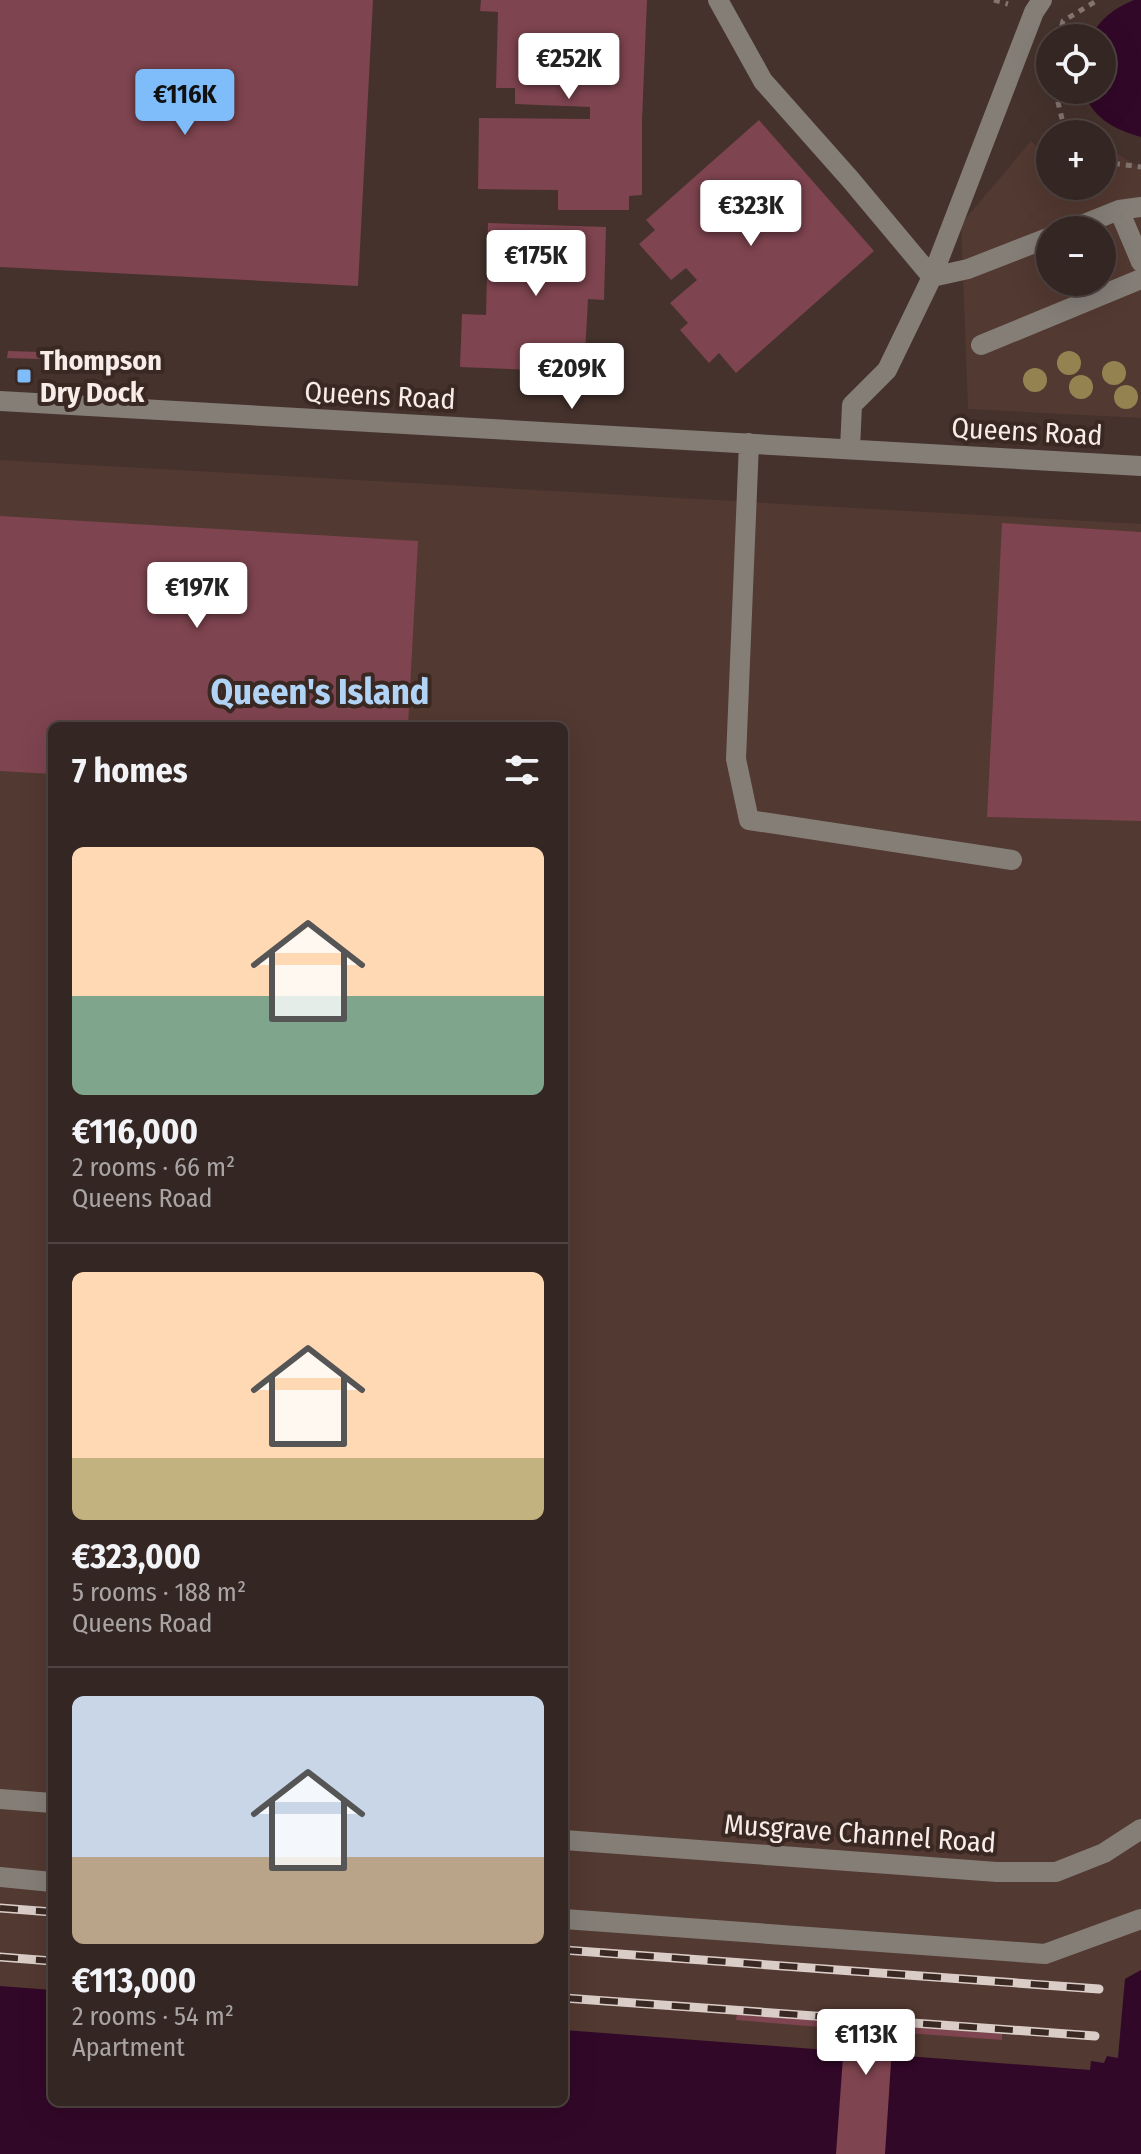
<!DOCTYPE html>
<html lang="en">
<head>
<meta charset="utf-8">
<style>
  :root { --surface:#342622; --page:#3c2e2a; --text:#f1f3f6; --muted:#a9a5a5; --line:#4e4340; --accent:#7ebdf9 }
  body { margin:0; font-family:"Fira Sans Condensed",sans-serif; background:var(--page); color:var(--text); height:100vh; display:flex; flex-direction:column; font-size:30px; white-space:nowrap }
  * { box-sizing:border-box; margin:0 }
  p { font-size:26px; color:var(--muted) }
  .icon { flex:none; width:44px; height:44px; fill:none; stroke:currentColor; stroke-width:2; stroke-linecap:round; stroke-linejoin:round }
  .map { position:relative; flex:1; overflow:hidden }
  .drawer { position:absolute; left:48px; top:722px; width:520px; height:1384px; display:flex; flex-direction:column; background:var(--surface); border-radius:12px; box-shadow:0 8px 32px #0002,0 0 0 2px var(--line) }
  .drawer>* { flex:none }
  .fabs { position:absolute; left:1036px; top:24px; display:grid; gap:16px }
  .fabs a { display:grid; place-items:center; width:80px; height:80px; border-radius:50%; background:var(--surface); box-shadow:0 8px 32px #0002,0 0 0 2px var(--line); font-size:40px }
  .price { position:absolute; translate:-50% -68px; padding:0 18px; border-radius:8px; background:#fff; color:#222; font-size:26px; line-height:52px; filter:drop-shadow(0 2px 4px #0008) }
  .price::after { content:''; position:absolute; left:50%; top:48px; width:24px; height:18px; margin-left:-12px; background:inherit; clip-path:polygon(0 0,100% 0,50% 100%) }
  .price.selected { background:var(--accent); color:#111 }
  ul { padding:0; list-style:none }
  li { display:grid; align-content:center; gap:16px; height:424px; padding:0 24px }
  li+li { border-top:2px solid var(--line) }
  li span { display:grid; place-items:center; height:248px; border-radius:12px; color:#555 }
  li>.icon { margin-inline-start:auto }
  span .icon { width:144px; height:144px; fill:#fffc; stroke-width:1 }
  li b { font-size:34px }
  h2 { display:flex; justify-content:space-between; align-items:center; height:96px; padding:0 24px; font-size:34px }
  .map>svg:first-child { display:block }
  .built { fill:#523931; fill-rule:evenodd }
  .water { fill:#320828 }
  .building { fill:#7e444f }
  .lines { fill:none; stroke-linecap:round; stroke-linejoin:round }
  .path { stroke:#84746f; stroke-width:5; stroke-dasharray:6 6; stroke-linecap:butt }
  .minor { stroke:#847e77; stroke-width:20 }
  .rail-casing { stroke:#dacdc8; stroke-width:9 }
  .rail { stroke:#3a2823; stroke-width:6; stroke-dasharray:18; stroke-linecap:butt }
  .tree { fill:#948350 }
  .poi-dot { fill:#7ebdf9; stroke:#3a2823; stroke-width:3 }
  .labels { text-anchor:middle; stroke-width:8; stroke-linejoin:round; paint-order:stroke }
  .poi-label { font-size:28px; font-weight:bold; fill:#f8ece8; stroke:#3a2823; text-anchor:start }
  .street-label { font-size:28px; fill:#f8ece8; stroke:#3a2823 }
  .district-label { font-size:36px; font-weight:bold; fill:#b1d4f6; stroke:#3a2823 }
</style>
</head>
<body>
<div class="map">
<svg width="1141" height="2154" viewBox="0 0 1141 2154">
  <rect width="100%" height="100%" fill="#45322d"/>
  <path class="built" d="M1031,141L1050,159V186H1102V148L1106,147L1141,168V418L968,409L961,224ZM1050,230H1102V282H1050Z
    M0,460L1141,524V1970L1125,1979L1118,2058L1090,2071L1082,2069L0,2154ZM52,726H564V2102H52Z"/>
  <path class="water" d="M1134,0H1141V137C1114,129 1093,119 1083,90H1102V38H1090C1100,19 1114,8 1134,0Z
    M1141,1970V2154H0V1986L52,1990V2102H564V2030L1090,2070L1091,2061L1104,2063L1107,2056L1118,2058L1125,1979Z"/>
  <path class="building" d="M0,0H373L358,286L0,267Z
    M481,0H647L642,120V195L629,196V210H558V190L478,189L479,118L590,119V107L515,104V88H496L498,12L480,11Z
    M759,120L874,251L736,373L719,353L709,363L680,330L688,323L670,303L697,280L686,268L671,280L639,244L655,230L646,220Z
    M488,223L606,227L604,300L588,299L584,372L460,367L462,314L486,315Z
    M8,351L41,352L40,359L7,358Z
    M0,516L418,541L408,726H52V774L0,771Z
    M1002,523L1141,532V821L987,817Z
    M737,2014L845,2023L846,2018L894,2022V2026L1002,2034V2040L893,2032L885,2154H836L845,2029L736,2020Z"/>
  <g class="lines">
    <path class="path" d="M994,0L1008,4
      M1059,38L1063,21L1098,0
      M1055,90L1064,127L1071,134
      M1102,162L1141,167"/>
    <path class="minor" d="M718,0L763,81L850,179L932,277L1034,12L1042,0
      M1119,210L1141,262
      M1069,230L1119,210L1141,207
      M981,345L1141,279
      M0,401L1141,466
      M749,443L736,759L749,820L1012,860
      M850,449L852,405L887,370L932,277L968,269L1050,237
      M0,1799L52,1803
      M564,1840L997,1872H1056L1104,1853L1141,1829
      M0,1877L52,1882
      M564,1919L1045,1954L1141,1919"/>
    <g class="rail-casing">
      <path id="rail" d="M0,1908L52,1912
        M564,1950L1099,1989
        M0,1957L52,1961
        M564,1998L1095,2036"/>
    </g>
    <use href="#rail" class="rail"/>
  </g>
  <g class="tree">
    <circle cx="1069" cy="363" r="12"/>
    <circle cx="1114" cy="373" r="12"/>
    <circle cx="1035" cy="380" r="12"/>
    <circle cx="1081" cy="387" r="12"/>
    <circle cx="1126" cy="397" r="12"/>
  </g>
  <rect class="poi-dot" x="16" y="368" width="16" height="16" rx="4"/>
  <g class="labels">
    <g class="poi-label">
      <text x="40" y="370">Thompson<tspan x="40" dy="32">Dry Dock</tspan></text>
    </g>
    <g class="street-label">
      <text transform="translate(380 395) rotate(3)" y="10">Queens Road</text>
      <text transform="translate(1027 431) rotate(3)" y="10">Queens Road</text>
      <text transform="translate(860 1833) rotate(4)" y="10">Musgrave Channel Road</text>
    </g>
    <g class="district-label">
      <text x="320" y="704">Queen's Island</text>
    </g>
  </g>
</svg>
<div class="fabs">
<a><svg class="icon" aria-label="locate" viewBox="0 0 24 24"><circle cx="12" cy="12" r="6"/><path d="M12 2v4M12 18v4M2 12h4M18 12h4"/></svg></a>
<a>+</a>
<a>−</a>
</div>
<b class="price" style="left:569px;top:101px">€252K</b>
<b class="price selected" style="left:185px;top:137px">€116K</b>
<b class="price" style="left:751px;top:248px">€323K</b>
<b class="price" style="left:536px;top:298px">€175K</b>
<b class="price" style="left:572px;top:411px">€209K</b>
<b class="price" style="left:197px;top:630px">€197K</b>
<b class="price" style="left:866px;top:2077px">€113K</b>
<section class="drawer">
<h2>7 homes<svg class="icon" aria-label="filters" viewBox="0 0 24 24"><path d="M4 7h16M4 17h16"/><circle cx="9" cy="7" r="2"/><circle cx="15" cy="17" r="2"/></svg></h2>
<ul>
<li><span style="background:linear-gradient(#ffd9b3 60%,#7fa58c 0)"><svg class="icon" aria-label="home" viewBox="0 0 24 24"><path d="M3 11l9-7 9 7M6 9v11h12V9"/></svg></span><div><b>€116,000</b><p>2 rooms · 66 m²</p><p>Queens Road</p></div></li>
<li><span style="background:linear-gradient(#ffd9b3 75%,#c2b280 0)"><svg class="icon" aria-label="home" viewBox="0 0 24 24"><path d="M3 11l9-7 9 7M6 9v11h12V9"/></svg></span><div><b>€323,000</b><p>5 rooms · 188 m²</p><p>Queens Road</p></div></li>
<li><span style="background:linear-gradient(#c9d6e8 65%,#b9a48a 0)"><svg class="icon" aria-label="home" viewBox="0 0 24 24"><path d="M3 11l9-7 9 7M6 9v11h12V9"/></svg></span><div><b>€113,000</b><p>2 rooms · 54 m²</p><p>Apartment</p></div></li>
</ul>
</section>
</div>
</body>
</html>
